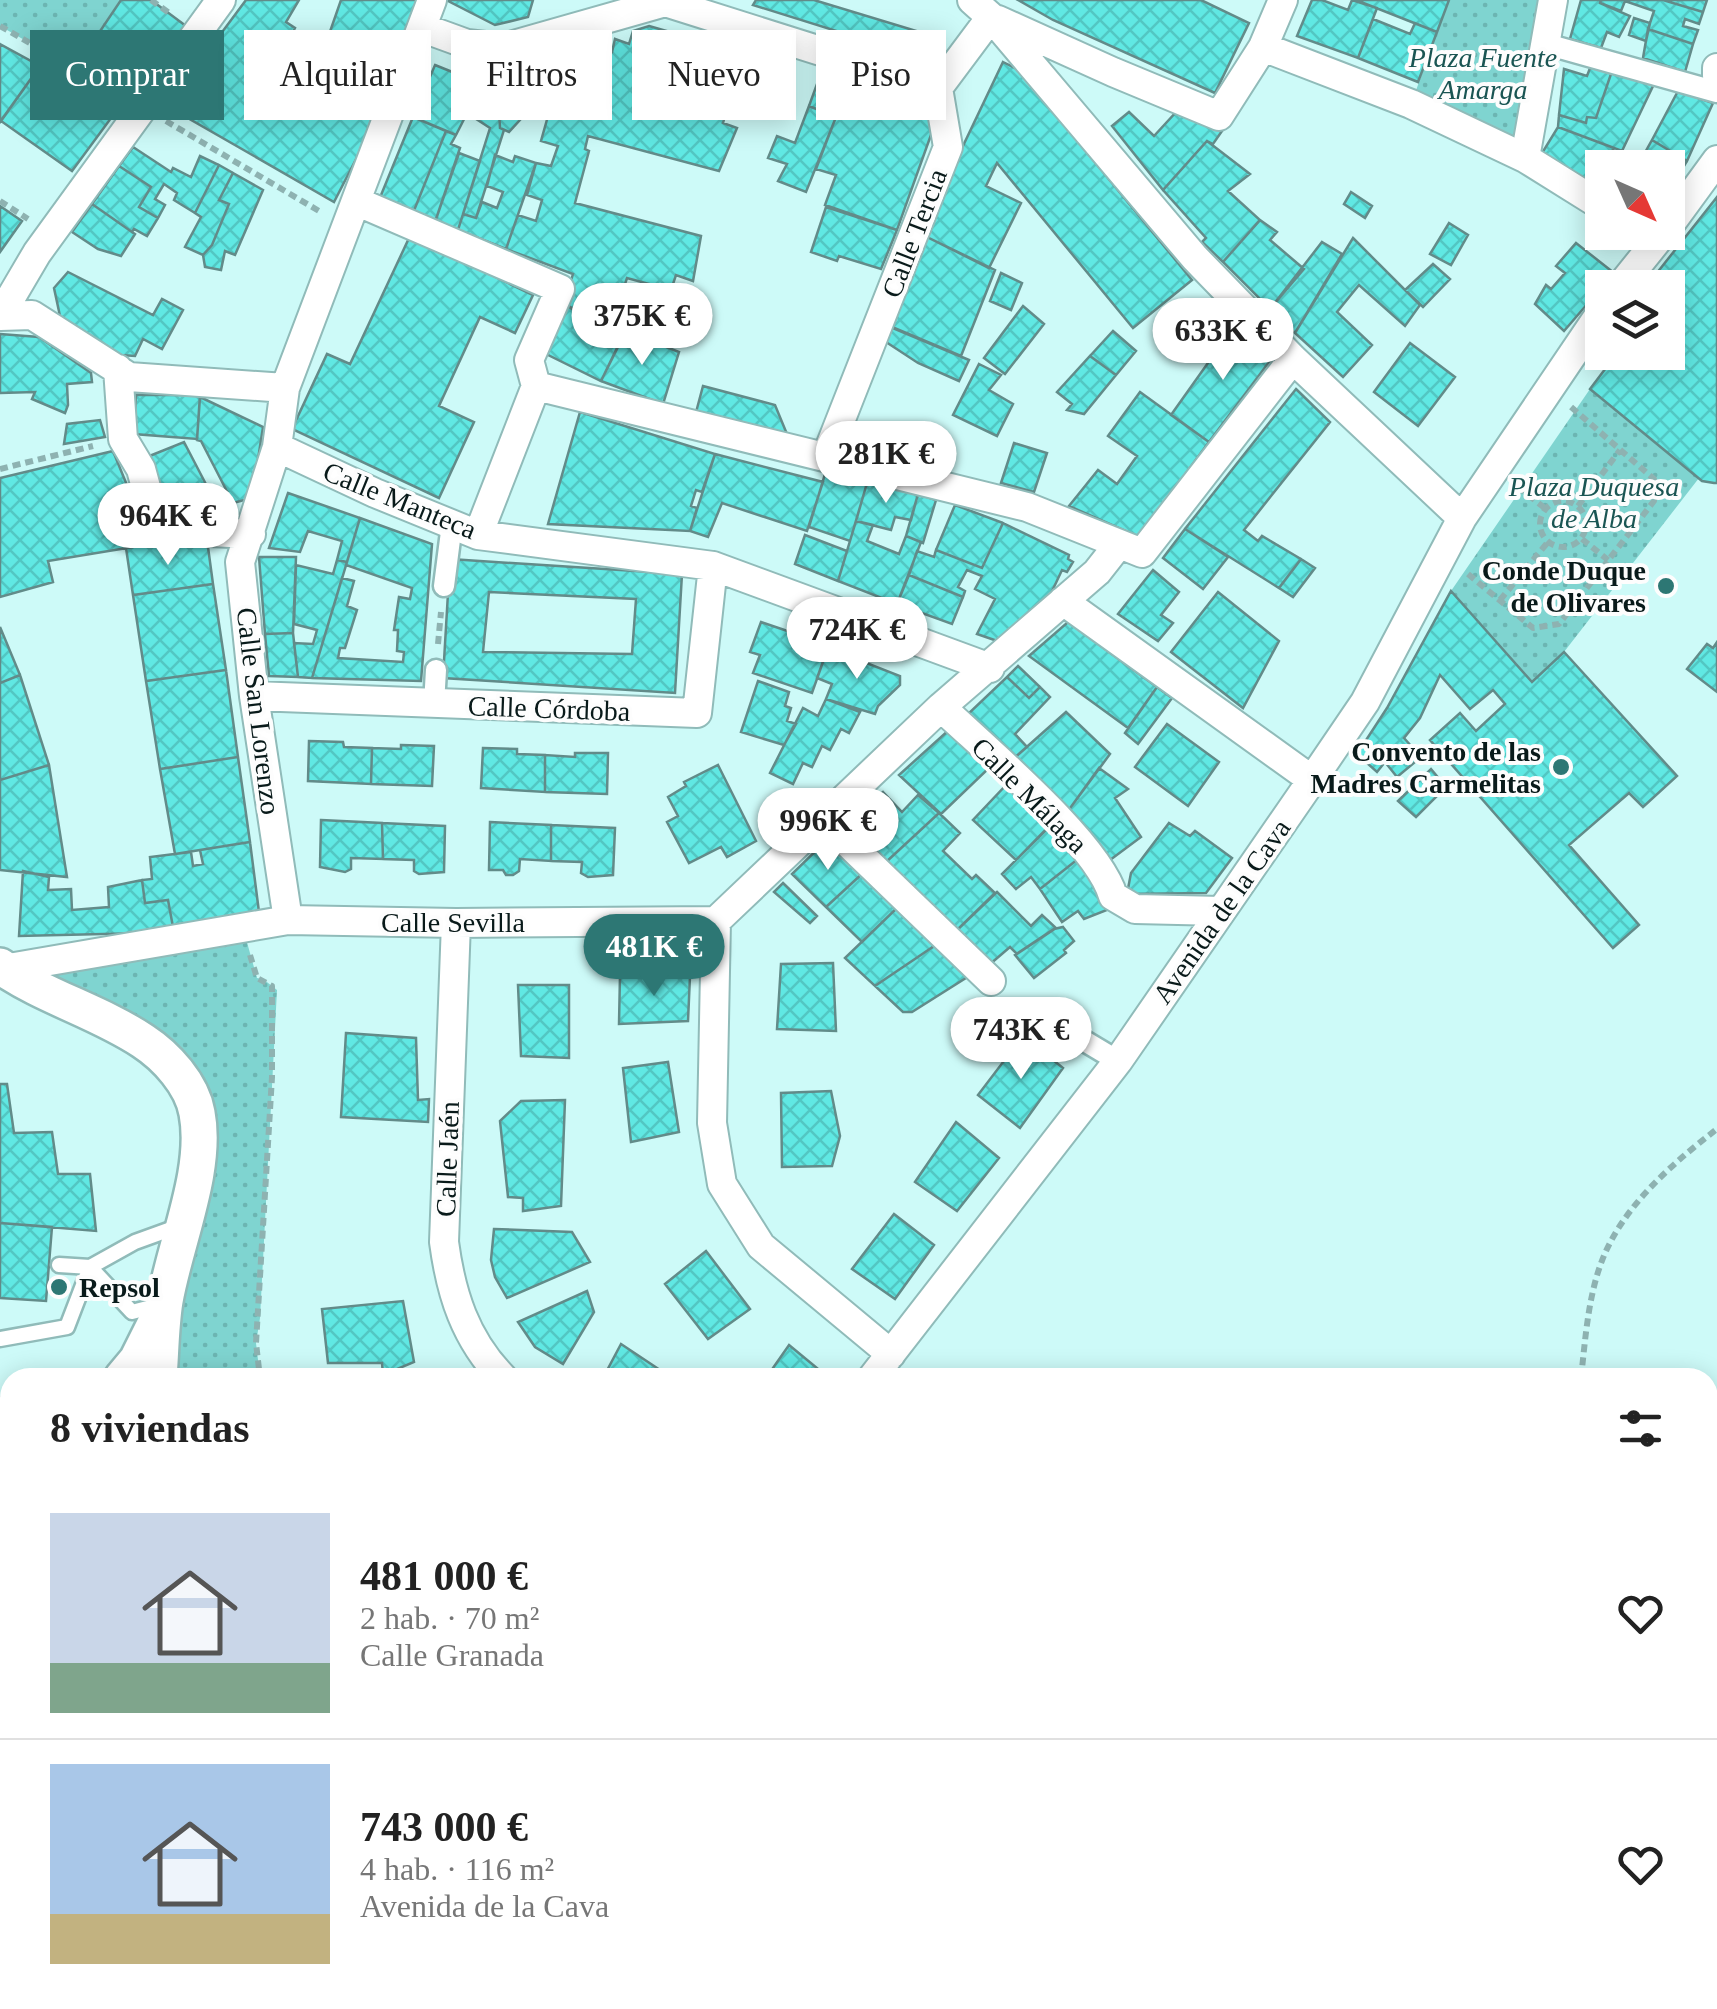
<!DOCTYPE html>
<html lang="es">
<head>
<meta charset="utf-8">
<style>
  :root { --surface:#fff; --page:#f6f6f6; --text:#222; --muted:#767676; --line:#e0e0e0; --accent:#2d7774 }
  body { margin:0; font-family:Georgia,serif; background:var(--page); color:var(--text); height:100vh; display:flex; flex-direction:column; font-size:38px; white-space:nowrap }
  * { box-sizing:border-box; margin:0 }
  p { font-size:32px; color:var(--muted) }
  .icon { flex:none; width:55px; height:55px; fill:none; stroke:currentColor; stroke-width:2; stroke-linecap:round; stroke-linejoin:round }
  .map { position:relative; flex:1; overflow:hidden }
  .details { position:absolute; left:0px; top:1368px; width:1718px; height:642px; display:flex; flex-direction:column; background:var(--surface); border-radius:30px 30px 0 0; box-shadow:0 5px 25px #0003 }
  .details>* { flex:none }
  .top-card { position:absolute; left:30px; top:30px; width:1000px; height:90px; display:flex; gap:20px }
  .needle { width:65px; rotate:135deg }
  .buttons { position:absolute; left:1585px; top:150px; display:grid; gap:20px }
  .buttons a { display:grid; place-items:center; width:100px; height:100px; border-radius:0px; background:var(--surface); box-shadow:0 5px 25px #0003; font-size:50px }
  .price { position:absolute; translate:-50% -85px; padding:0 22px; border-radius:35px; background:#fff; color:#222; font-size:32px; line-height:65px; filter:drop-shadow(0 2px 5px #0008) }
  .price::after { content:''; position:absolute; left:50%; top:60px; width:30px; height:22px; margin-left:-15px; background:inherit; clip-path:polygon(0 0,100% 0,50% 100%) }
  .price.active { background:var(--accent); color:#fff }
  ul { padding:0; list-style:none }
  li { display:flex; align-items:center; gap:30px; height:250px; padding:0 50px }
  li+li { border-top:2px solid var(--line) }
  li span { display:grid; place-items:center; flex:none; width:280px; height:200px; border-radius:0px; color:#555 }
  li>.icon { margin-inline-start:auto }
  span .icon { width:120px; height:120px; fill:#fffc; stroke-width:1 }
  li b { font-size:42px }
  h2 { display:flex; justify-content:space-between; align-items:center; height:120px; padding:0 50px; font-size:42px }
  .tag { padding:0 35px; border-radius:0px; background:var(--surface); box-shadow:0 5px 25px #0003; font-size:35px; line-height:90px }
  .tag.active { background:var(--accent); color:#fff }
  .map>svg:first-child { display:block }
  .park { fill:url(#park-dots) }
  .building { fill:url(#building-cross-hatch); stroke:#628b89; stroke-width:2.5; fill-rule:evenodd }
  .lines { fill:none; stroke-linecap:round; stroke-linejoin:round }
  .service-casing { stroke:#90bbb9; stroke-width:19 }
  .pedestrian-casing { stroke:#90bbb9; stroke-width:25 }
  .minor-casing { stroke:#90bbb9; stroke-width:32 }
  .tertiary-casing { stroke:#90bbb9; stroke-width:40 }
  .primary-casing { stroke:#90bbb9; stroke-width:50 }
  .path { stroke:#8eb2b1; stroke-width:6; stroke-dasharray:8 5; stroke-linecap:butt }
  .service { stroke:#fff; stroke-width:14 }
  .pedestrian { stroke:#fff; stroke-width:20 }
  .minor { stroke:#fff; stroke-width:28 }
  .tertiary { stroke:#fff; stroke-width:35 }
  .primary { stroke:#fff; stroke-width:45 }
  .poi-dot { fill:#2d7774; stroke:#fdfdfd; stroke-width:4 }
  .labels { text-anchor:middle; stroke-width:8; stroke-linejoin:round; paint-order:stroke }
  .park-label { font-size:28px; font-style:italic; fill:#1a5553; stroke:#fdfdfd }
  .street-label { font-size:28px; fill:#091a1a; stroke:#fdfdfd }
  .poi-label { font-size:28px; font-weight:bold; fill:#091a1a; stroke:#fdfdfd; text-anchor:end }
</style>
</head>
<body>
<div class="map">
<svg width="1717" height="2009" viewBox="0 0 1717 2009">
  <defs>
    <pattern id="park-dots" width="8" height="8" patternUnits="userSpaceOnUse" patternTransform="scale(2.5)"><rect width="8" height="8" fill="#7fd4d0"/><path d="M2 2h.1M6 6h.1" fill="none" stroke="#6cb5b2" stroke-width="1.8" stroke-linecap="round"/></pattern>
    <pattern id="building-cross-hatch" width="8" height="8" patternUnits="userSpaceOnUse" patternTransform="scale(2.5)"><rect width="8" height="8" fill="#60e8e3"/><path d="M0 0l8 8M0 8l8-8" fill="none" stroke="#52c6c2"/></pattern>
  </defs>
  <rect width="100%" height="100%" fill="#cdfaf8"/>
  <path class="park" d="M0,0H120L75,69L0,26Z
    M1449,0H1553L1525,158L1411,104Z
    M1590,389L1699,478L1564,652L1532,682L1451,591Z
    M243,928L257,978L263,979L277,990L260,1318L256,1343L260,1377H159L197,1161L187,1088L3,969Z"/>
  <path class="building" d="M121,0H151L186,26L138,91L80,61Z
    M246,0H299L286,22L295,28L269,77L299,94L312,67L388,97L334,202L167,106Z
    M341,0H420L388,97L317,69Z
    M446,0H533L528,17L495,25Z
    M756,0H814L923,33L913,55L753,5Z
    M1018,0H1201L1249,23L1215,93L1053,20Z
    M1312,0H1322L1348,10L1352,0L1377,8L1358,58L1297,36Z
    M1356,0H1449L1437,32Z
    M1581,0H1601L1600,3L1630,16L1619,37L1607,32L1601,48L1570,39Z
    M1601,0H1663L1703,12L1699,24L1685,19L1683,26L1698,30L1693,44L1648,29L1654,11L1625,1L1621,11L1600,3Z
    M1663,0H1707L1703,12Z
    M1634,18L1650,23L1646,41L1629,35Z
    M1373,19L1410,34L1415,23L1437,32L1418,82L1358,58Z
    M649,26L761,58L764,64L748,102L730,98L723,123L737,128L719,171L588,136L585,149L589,151L575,203L701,236L693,281L676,275L671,290L627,278L622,293L642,299L631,319L590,294L576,312L564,303L573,274L506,249L518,215L536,221L542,200L527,195L536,163L551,166L558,146L541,141L548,116L530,109L548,88L534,75L538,64L564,56L570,58V54L590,59L594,48L612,52L615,39L629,44L633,31Z
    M1648,29L1693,44L1685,72L1643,58Z
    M0,44L40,66L0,122Z
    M1003,62L1019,70L1192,280L1133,328L997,163L986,186L1021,203L989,268L921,234Z
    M1592,63L1612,71L1596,118L1587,117L1586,123L1559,115L1564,69L1587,76Z
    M435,65L482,84L456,135L413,117Z
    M40,66L117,110L72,171L1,121Z
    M529,69L548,88L529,110L502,92L516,74Z
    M1612,71L1654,84L1622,151L1558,127L1559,115L1586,123L1587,117L1596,118Z
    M482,84L507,96L499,110L500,128L504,130L476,218L463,214L490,128L467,113Z
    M817,84L937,118L897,230L825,205L836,175L816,169L836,117L809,106Z
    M1678,91L1713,103L1687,161L1652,140Z
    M507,96L529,110L509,132L500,128L499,110Z
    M809,106L836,117L806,192L778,181L787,164L768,158L777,136L795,143Z
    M1178,110L1222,131L1213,144L1207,141L1163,190L1112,126L1129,112L1154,136Z
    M413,117L446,131L413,213L379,200Z
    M1558,127L1614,148L1602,168V194L1539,158Z
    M446,131L456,135L451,144L460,148L435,222L413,213Z
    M1652,140L1687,161L1668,193V168H1632L1634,163L1638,165Z
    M1207,141L1250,174L1228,191L1260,220L1223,262L1202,242L1206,238L1163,190Z
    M133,147L171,172L173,168L191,177L200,156L219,165L195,213L174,200L177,193L164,184L155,199L165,205L158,218L139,207L151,187L119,166Z
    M459,153L480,161L458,230L435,222Z
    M495,155L513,162L515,156L536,163L506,249L458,230L463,214L476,218L482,202L497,208L503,192L487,186Z
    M219,165L233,173L219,200L229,204L212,245L203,255L185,247L201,217L195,213Z
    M119,166L151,187L139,207L158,218L147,236L134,229L132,232L92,204Z
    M233,173L263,190L235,255L225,251L221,270L205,267L203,255L212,245L229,204L219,200Z
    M1351,192L1372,206L1365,218L1344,204Z
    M1717,197V483H1714L1702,481L1590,389L1618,352H1668V288H1645Z
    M92,204L135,234L121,256L98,249L72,232Z
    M0,206L22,221L0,252Z
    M826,207L897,230L881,269L839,256L837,261L811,252Z
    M1260,220L1277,232L1270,240L1304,269L1270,309L1223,262Z
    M1449,223L1468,235L1451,265L1430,254Z
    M410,236L533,295L515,333L480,317L439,406L474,422L439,498L292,429L327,354L350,364Z
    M927,237L995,270L961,356L892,327Z
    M1353,238L1420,305L1405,326L1359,285L1337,312L1372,345L1343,377L1295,333Z
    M1322,242L1342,254L1295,333L1270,309Z
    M1576,243L1614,273L1564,331L1535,304L1546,285L1551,289L1565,273L1556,266Z
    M1433,264L1450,279L1423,307L1405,290Z
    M68,272L153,315L162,299L183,310L162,349L143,339L135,356L121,355L60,316L54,288Z
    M1001,273L1022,283L1011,310L990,301Z
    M597,298L631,319L601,381L540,351L564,303L588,318Z
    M1023,306L1044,324L1005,374L984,358Z
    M1237,322L1275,354L1209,442L1171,415Z
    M888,326L969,360L959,381L918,363L883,340Z
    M626,331L679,352L663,404L601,381Z
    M1113,331L1136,351L1116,375L1090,356Z
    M0,334L39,337L91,373L92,382L67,384L68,405L65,413L32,399L35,392L0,393Z
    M1410,343L1455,377L1418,426L1374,392Z
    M1090,356L1116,375L1084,414L1067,410L1072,404L1057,392Z
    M979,364L1001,375L989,390L1013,404L997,436L953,415Z
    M703,386L775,405L789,439L695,416Z
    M1296,389L1330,422L1244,530L1258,541L1262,536L1301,559L1279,588L1185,529Z
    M1140,392L1209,442L1139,537L1069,506L1098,470L1117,484L1137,456L1108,436Z
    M136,395H200L197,439L134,434Z
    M200,397L263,427L252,498L233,503L201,441L197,440Z
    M580,412L715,454L702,492L696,490L691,506L697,508L690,531L548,524Z
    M100,420L105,437L64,444L67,424Z
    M184,442L210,492L171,506L147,457Z
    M1014,443L1047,453L1034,492L1001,483Z
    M113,451L151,544L48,561L53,582L0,597V478Z
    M715,454L823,482L807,531L722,503L708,537L690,531Z
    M825,474L867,483L850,541L809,527Z
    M867,483L918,494L911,520L895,517L891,530L856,521Z
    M288,493L360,518L347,562L337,560L342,541L308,531L300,552L269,548Z
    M918,494L936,500L923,543L906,536Z
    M955,505L1003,523L982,568L936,550Z
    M360,518L432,544L421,681L312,678L342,578L354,581L347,606L357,610L345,648H340L338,658L403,662L404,652L397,651L398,630H394L399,597L410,599L412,588L346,565Z
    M856,521L873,525L867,541L899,554L906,536L921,542L897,604L838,581Z
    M1003,523L1069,555L1068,559L1073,562L1067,572L1062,570L1046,604L1006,644L977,634L995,599L975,589L982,576L967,570L958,587L965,591L963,597L909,575L917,551L934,557L936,550L982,568Z
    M1185,529L1228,557L1203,589L1163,558Z
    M805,535L847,551L838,581L795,564Z
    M151,544L208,547L213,584L133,595L126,548Z
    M259,557H296L293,633L265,634Z
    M450,559L682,574L675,693L443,678ZM489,592L636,599L632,654L483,652Z
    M1301,559L1315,568L1293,597L1279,588Z
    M337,560L347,562L312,678L298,677L294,643L313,644L317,630L294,624L296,565L333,574Z
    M1153,570L1179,592L1161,615L1173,623L1158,641L1118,614Z
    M909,575L963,597L952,624L897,604Z
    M213,584L226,670L146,681L133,595Z
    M1451,591L1532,682L1564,652L1677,776L1643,807L1629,793L1569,845L1639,925L1613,948L1430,740L1460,713L1476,731L1505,704L1493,690L1470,709L1440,675L1420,718L1404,738L1421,757L1397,777L1385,762L1377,772L1357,754L1387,708Z
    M1218,592L1279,641L1243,708L1171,652Z
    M761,622L829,645L812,693L753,673L760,655L750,652Z
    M1068,622L1157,687L1128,728L1029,656Z
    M0,627L20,675L0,683Z
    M293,633L298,677L269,676L265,634Z
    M1717,642V692L1687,669L1707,644L1713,648Z
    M828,648L900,676V685L878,706L875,714L826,699L832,684L817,678Z
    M1018,666L1040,687L1029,698L1007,677Z
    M226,670L238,757L160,769L146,681Z
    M20,675L49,765L0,780V683Z
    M1007,677L1029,698L1040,687L1050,697L1015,734L1027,747L1011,761L967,715Z
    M758,681L789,692L785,706L791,708L787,721L796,724L784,745L741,732Z
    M1157,687L1172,698L1138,744L1125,733Z
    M826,699L860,712L849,733L841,729L830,750L822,746L812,767L803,763L793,784L770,773L803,708L818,716Z
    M1066,712L1110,754L1068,811L1011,761Z
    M1167,724L1219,762L1188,806L1135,767Z
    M950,729L990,767L941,814L899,775Z
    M309,741L343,742L344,747L372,748L371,784L308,781Z
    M401,745L434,746L432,786L371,784L372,748L401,749Z
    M483,748L517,749V754L545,755V792L481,788Z
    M575,753H608L607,794L545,792V755L575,757Z
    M238,757L250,842L175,854L160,769Z
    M49,765L67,877L0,870V780Z
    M718,765L756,841L727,857L721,847L689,863L667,822L678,816L668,797L686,786L684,782Z
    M1099,768L1128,789L1115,798L1141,837L1106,863L1068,811Z
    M1431,769L1446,787L1416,817L1398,801Z
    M1008,783L1052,823L1016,860L973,820Z
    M883,792L902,812L918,795L939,813L885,863L845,824Z
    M939,813L960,833L943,851L972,879L976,875L995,893L955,932L885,863Z
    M321,820L382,823L383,859L351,858V869L345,872L320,867Z
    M1055,821L1078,859L1040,889L1031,877L1016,889L1002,874Z
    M490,822L551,825V861L520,859L519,871L513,875H506L503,870H489Z
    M382,823L445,826L444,872L419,874L414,871V860L383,859Z
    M1169,823L1190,836L1195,831L1232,858L1206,893L1127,894L1131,873Z
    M551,825L615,828L613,875L588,877L581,873L582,862L551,861Z
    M829,838L864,872L826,907L792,874Z
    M250,842L259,912L173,927L168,900L145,903L142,880L152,879L150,857L191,852L193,866L203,864L200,850Z
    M1078,859L1112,908L1084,919L1078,911L1062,922L1040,889Z
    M23,871L49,877L48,890L71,889L72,910L109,907L108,887L142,880L145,903L168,900L173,927L146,933L19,936Z
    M864,872L899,906L862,942L826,907Z
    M783,883L817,916L810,923L774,892Z
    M997,892L1031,926L1042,915L1056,928L1017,954L1010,947L989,965L955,932Z
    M899,906L937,944L875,986L845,958Z
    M1063,927L1074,941L1064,950L1066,953L1034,978L1015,955L1054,929Z
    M937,944L969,976L912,1012H903L875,986Z
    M833,963L836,1031L777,1029L781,964Z
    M620,975L690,976L688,1021L619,1024Z
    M518,985H569V1058L521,1056Z
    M346,1033L416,1038L418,1100L429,1099L428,1122L341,1117Z
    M1023,1036L1063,1068L1020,1128L978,1095Z
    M668,1062L679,1132L631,1142L623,1068Z
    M0,1084H7L14,1133L52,1132L58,1174H90L96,1231L0,1223Z
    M831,1091L840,1136L832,1166L782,1167L781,1093Z
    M565,1100L561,1206L523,1211V1198L508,1197L500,1121L521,1101Z
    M956,1122L999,1158L957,1211L915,1182Z
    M894,1214L934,1245L895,1299L852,1269Z
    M0,1223L52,1227L46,1301L0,1298Z
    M494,1229L572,1232L590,1262L507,1298L495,1277L491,1260Z
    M706,1251L750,1309L708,1339L665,1284Z
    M587,1291L594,1312L563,1364L535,1347L518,1322Z
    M403,1301L414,1362L383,1375L382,1363H328L322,1309Z
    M621,1344L672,1378H603Z
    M789,1345L829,1378H766Z"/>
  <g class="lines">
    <g class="service-casing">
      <path id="service" d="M59,1265L90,1267L135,1242L182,1225
        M0,1339L67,1327L90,1267L132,1312L159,1305"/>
    </g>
    <g class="pedestrian-casing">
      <path id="pedestrian" d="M1546,44L1717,92
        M444,586L452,524
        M434,704L436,670
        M1036,1012L1118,1061"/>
    </g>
    <g class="minor-casing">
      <path id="minor" d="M972,0L991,17L1195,258L1293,359L1462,518
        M998,20L1113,72L1219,116L1263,47L1411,104L1525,158L1602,206
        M423,28L467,44L503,48L665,2L938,88
        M1263,47L1283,0
        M1717,68V76
        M1525,158L1553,0
        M358,202L560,289L529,360L536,386
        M1668,227L1717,160
        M1619,288L1664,232
        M0,316L32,315L129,377L285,388L277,447L375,493L478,535L713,566L990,668
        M0,316L37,253L221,0
        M118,369L123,439L141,469L150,502L168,520L190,531L251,534
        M536,386L1027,507L1142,553L1293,359
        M285,388L432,0
        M277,447L240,562L254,696L288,920
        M826,457L948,147L938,88L991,17
        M478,535L536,386
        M1063,601L1312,780
        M254,696L697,713L713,566
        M941,707C985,749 1098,843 1113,896L1135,909L1221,911
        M824,820L991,981
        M716,921L712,1123L722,1184L761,1246L891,1354
        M456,923L444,1242C451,1294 465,1339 503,1378
        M3,969L288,920L456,923L716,921L941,707L1097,572L1119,544
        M872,1378L1118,1061L1312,780L1365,702L1462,518L1602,311
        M1708,1989L1717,1991"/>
    </g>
    <g class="tertiary-casing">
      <path id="tertiary" d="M0,966C44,997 98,1011 143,1041C166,1056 192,1084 197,1113C208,1170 175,1243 165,1301C161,1326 161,1352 159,1378
        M122,1378L137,1360L156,1322"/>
    </g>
    <g class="primary-casing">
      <path id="primary" d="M0,1423L10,1419
        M0,1657L10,1661
        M887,2000L907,2009
        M961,2000L979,2009"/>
    </g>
    <path class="path" d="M151,0L172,15
      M0,26L116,92
      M166,121L319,211
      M0,201L28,219
      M0,469L93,446
      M1518,487L1546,509
      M1540 524a23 23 0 1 1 46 0a23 23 0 1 1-46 0Z
      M1578,506L1620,450
      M1582,539L1608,560
      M1468,574L1533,628L1559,624L1654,501V479L1571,407
      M1500,600L1548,542
      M438,644L441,612
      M250,955L257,978L272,986V1077L256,1343L260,1378
      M1581,1378C1586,1333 1589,1281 1611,1241C1634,1197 1678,1159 1717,1129
      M1708,1523L1717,1524
      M380,2000L381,2009"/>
    <use href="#service" class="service"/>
    <use href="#pedestrian" class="pedestrian"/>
    <use href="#minor" class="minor"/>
    <use href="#tertiary" class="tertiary"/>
    <use href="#primary" class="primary"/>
  </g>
  <g class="poi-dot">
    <circle cx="1666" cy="586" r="10"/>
    <circle cx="1561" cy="767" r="10"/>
    <circle cx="59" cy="1287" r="10"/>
  </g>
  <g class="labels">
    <g class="park-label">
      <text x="1483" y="67">Plaza Fuente<tspan x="1483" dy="32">Amarga</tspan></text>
      <text x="1594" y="496">Plaza Duquesa<tspan x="1594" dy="32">de Alba</tspan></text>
    </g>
    <g class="street-label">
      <text transform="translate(914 233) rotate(-69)" y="10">Calle Tercia</text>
      <text transform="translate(400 500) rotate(22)" y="10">Calle Manteca</text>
      <text transform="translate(549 708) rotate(2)" y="10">Calle Córdoba</text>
      <text transform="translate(259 711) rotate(83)" y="10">Calle San Lorenzo</text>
      <text transform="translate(1030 795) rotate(45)" y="10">Calle Málaga</text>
      <text transform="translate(1221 911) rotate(-55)" y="10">Avenida de la Cava</text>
      <text x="453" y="932">Calle Sevilla</text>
      <text transform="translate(447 1159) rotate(-88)" y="10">Calle Jaén</text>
    </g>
    <g class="poi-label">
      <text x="1646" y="580">Conde Duque<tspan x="1646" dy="32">de Olivares</tspan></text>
      <text x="1541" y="761">Convento de las<tspan x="1541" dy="32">Madres Carmelitas</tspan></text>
      <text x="79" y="1297" text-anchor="start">Repsol</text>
    </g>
  </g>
</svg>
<div class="buttons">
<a><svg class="needle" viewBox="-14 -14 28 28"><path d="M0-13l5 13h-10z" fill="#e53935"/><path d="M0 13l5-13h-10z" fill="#767676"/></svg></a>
<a><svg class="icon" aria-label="layers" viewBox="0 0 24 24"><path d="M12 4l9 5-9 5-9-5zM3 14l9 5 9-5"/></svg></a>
</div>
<b class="price" style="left:642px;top:368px">375K €</b>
<b class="price" style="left:1223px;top:383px">633K €</b>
<b class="price" style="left:886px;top:506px">281K €</b>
<b class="price" style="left:168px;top:568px">964K €</b>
<b class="price" style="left:857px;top:682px">724K €</b>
<b class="price" style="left:828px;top:873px">996K €</b>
<b class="price active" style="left:654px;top:999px">481K €</b>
<b class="price" style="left:1021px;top:1082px">743K €</b>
<div class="top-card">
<a class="tag active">Comprar</a>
<a class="tag">Alquilar</a>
<a class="tag">Filtros</a>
<a class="tag">Nuevo</a>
<a class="tag">Piso</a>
</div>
<section class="details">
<h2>8 viviendas<svg class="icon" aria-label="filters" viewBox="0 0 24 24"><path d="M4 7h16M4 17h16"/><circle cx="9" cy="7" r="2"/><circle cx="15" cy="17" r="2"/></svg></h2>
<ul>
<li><span style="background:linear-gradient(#c9d6e8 75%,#7fa58c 0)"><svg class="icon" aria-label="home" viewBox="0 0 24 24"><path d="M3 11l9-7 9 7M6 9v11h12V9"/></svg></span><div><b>481 000 €</b><p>2 hab. · 70 m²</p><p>Calle Granada</p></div><svg class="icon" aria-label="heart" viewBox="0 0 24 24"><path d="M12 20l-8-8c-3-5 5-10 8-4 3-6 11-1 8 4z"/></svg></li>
<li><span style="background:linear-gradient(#a9c7e8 75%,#c2b280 0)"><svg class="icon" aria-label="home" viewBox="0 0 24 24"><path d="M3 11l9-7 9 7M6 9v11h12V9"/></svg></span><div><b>743 000 €</b><p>4 hab. · 116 m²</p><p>Avenida de la Cava</p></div><svg class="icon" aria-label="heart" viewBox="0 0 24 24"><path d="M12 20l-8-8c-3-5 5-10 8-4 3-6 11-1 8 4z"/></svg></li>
</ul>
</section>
</div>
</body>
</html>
